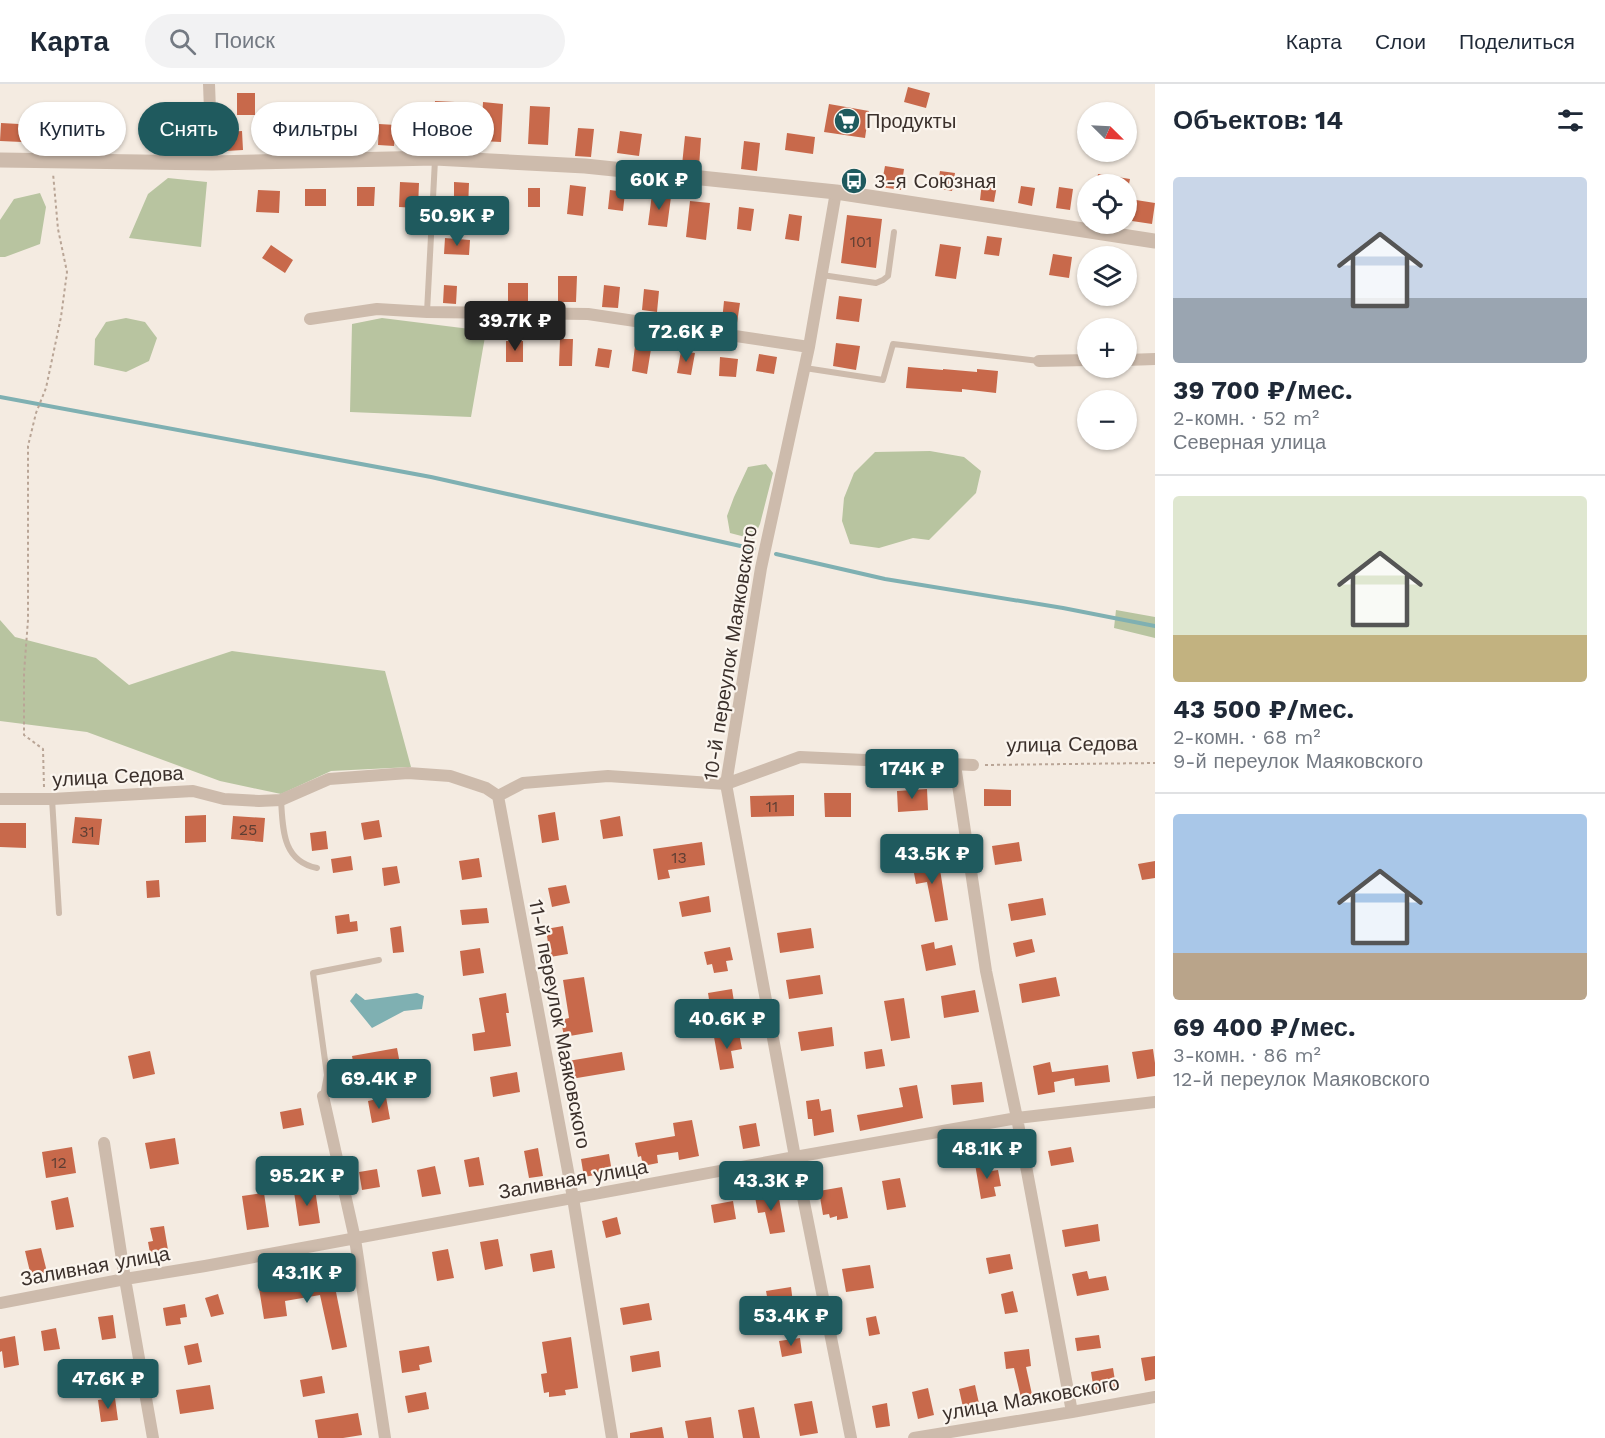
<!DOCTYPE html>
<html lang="ru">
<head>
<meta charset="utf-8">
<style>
  :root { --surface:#fff; --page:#f2f2f3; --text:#1f2937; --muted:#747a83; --line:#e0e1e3; --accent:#1f5a5e }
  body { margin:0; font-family:"Work Sans",sans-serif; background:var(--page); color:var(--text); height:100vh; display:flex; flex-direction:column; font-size:22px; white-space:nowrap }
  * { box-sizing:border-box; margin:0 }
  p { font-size:20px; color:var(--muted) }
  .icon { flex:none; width:33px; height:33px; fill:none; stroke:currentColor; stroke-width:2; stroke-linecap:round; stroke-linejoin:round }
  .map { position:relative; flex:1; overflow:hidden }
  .details { display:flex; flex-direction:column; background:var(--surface); width:450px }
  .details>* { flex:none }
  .guide { position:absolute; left:18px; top:18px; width:570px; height:54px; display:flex; gap:12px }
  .needle { width:39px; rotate:114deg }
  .buttons { position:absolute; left:1077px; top:18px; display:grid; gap:12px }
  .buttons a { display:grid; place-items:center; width:60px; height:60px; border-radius:50%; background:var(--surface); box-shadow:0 2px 4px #0004; font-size:30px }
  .price { position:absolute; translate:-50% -51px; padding:0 14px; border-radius:6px; background:var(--accent); color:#fff; font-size:20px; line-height:39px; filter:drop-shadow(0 2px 3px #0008) }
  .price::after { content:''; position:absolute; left:50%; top:36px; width:18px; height:14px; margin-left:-9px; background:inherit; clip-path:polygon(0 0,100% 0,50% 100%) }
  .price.current { background:#222; color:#fff }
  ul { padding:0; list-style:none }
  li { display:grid; align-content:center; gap:12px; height:318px; padding:0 18px }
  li+li { border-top:2px solid var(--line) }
  li span { display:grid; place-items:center; height:186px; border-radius:6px; color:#555 }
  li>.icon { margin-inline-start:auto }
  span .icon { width:108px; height:108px; fill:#fffc; stroke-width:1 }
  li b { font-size:26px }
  h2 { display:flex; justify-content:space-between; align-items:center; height:72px; padding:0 18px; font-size:26px }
  .chip { padding:0 21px; border-radius:27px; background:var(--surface); box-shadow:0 2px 4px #0004; font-size:21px; line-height:54px }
  .chip.current { background:var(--accent); color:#fff }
  header { display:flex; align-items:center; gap:36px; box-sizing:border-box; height:84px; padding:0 30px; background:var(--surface); border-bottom:2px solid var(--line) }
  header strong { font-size:28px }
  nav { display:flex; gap:33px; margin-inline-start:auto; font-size:21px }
  .search { width:420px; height:54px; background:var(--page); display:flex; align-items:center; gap:15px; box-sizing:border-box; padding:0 21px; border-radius:33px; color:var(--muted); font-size:22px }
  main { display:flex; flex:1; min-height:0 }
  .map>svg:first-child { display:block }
  .green { fill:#b8c4a0 }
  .water { fill:#7fb0b2 }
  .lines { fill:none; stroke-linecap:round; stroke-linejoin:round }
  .stream { stroke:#7fb0b2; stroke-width:4 }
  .building { fill:#c8694b }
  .path { stroke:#b9a596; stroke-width:2; stroke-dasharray:3 3; stroke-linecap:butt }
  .service { stroke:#cdbbac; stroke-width:6 }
  .minor { stroke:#cdbbac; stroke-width:12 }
  .tertiary { stroke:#cdbbac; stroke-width:15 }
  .labels { text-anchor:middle; stroke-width:4.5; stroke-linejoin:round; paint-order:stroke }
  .number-label { font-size:16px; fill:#5e3e33 }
  .poi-label { font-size:20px; fill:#3b302b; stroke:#fbf5ee; text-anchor:start }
  .street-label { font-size:20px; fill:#3b302b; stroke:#fbf5ee }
</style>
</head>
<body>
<header>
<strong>Карта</strong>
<div class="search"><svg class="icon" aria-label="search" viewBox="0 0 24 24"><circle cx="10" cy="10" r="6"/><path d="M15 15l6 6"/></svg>Поиск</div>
<nav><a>Карта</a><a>Слои</a><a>Поделиться</a></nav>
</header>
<main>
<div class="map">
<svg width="1155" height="1354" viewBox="0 0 1155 1354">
  <rect width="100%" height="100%" fill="#f4ebe1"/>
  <path class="green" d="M168,94L207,98L201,163L129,154L148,110Z
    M40,109L46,123L40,160L5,173H0V136L14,115Z
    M126,234L145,238L157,254L149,277L126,288L94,281L95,255L106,238Z
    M382,234L486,247L471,333L350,328L352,240Z
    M930,367L964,373L981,387L976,409L929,456L913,454L879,464L850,460L842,437L844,414L854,389L875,368Z
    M766,380L773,389L760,440L753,455L730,449L727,432L734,413L748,383Z
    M1116,526L1155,533V554L1114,544Z
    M0,536L15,553L96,574L129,601L232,567L385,587L411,683L331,687L281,710L220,697L87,648L0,637Z"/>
  <path class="water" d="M356,909L365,916L417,909L424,912L422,925L404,927L372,944L350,917Z"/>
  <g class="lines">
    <path class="stream" d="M0,313L431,393L754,465
      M776,470L885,495L1063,524L1155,542"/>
  </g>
  <path class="building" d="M908,3L930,9L926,24L904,18Z
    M237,9H255V31H237Z
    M435,17L455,18L453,56L433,55Z
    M284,18H304L302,57L282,56Z
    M483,18L503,20L501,58L481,57Z
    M829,20L869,27L865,54L824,48Z
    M530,22L550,23L548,61L528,60Z
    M95,32L114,33V40L121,41L120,62L98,60L99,44L94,43Z
    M179,32V40H183L184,59L158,62L156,42H161L160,34Z
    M341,38L342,59L327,60L325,39Z
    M1,39L19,40V44L23,45L22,58L0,57Z
    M379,40L396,41L394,62L378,61Z
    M578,44L594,45L591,73L575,72Z
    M242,47L243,66L226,67L225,48Z
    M620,47L642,50L639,72L617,69Z
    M787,49L815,53L813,70L785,66Z
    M55,50L77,51V61L55,60Z
    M685,52L701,54L699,83L682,81Z
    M744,57L760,59L757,87L741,85Z
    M885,82L904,85L901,106L881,103Z
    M940,87L955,89L952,107L937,104Z
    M1098,90L1130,95L1129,100H1096Z
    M400,98L419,99L418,124L399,123Z
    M454,98L469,99L468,125H454Z
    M982,98L997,101L994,118L980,116Z
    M570,101L586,103L583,132L567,130Z
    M1021,102L1035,104L1032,122L1018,119Z
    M357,103H375L374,122H357Z
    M1059,103L1073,105L1070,126L1056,124Z
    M528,104H540V123H528Z
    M305,105H326V122H305Z
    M258,106L280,107L279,129L256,128Z
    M610,106L625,108L623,127L608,125Z
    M652,110L671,113L667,143L648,141Z
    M1136,116L1155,119L1152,140L1132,137Z
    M690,117L710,119L706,156L686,153Z
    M739,123L754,125L751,147L737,145Z
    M789,130L802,132L799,157L785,155Z
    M847,131L882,135L876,184L841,179Z
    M987,152L1002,154L999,172L984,170Z
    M445,154L470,156L469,171L444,170Z
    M940,160L961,163L956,195L935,192Z
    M271,161L293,176L285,189L262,174Z
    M1053,170L1072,173L1069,194L1049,191Z
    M558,192H577L576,218H558Z
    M508,199H528V221L508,220Z
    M444,201L457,202L456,220L443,219Z
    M604,201L620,203L618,224L602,223Z
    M644,205L659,207L657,228L642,226Z
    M839,212L862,215L859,238L836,235Z
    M724,217L740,219L737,239L722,237Z
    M560,255H573L572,282H559Z
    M506,257H523V278H506Z
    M836,259L860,262L856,286L833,282Z
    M635,262L651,265L647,290L632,287Z
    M598,264L612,266L609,284L595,282Z
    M681,267L695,269L691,291L677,289Z
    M759,270L777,273L774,290L756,287Z
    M720,273L738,275L736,293L719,292Z
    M908,283L943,286V285L977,288V285L998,287L996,309L962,305V308L906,304Z
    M927,705L928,726L898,728L897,707Z
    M984,705L1011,706V722H984Z
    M824,709H851V733H825Z
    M794,711V732L751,733L750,712Z
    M555,728L559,756L542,759L538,731Z
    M206,731V758L185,759V732Z
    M233,732L265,734L263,758L231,755Z
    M620,732L623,752L603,755L600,736Z
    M75,733L102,735L99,761L72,759Z
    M379,736L382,753L364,756L361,739Z
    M0,739H26V764L0,763Z
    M326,747L328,765L312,767L310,749Z
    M702,758L705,781L668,786L670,794L658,796L653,765Z
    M1019,758L1022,777L995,781L992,762Z
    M351,772L353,786L333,789L331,775Z
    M938,773L948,836L935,838L927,798L916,800L912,778Z
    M479,774L482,793L462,796L459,777Z
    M1155,777V794L1142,796L1138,780Z
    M397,782L400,799L384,802L382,784Z
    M159,796L160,813L147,814L146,797Z
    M566,801L570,819L552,823L548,804Z
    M709,812L711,828L682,833L679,818Z
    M1043,814L1046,831L1011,837L1008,820Z
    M487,824L489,839L462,841L460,826Z
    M349,830L350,838L357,837L358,847L337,850L335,832Z
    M401,842L404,868L393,869L390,844Z
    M563,842L568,870L550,873L546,845Z
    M811,844L814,864L780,869L777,849Z
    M1032,855L1035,868L1016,873L1013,859Z
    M934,858L935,865L952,861L956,881L926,887L921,861Z
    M730,863L733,876L726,877L728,887L714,889L712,880L707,881L704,868Z
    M480,864L484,889L463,892L460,867Z
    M820,891L823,910L789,915L786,896Z
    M584,893L593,948L564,953L561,936L569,934L563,896Z
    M1056,893L1060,912L1022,919L1019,900Z
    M732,905L735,924L711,928L708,909Z
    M975,906L979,928L944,934L941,912Z
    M506,909L509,929H506L511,962L474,967L472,950L485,948L479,914Z
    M904,914L910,954L891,957L884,917Z
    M832,943L834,962L801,967L798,948Z
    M739,949L742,965L731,967L734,984L720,986L714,953Z
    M397,964L400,980L355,988L352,972Z
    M882,965L885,982L866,985L864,968Z
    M1153,965L1155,979V992L1137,995L1132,968Z
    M150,967L155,990L133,995L128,972Z
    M622,968L625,986L571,995L568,977Z
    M1050,978L1052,988L1108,981L1110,998L1075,1002L1074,994L1054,998L1055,1008L1038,1011L1033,982Z
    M517,988L520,1008L493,1013L490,993Z
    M982,998L984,1018L953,1021L951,1001Z
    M917,1001L923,1034L860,1047L857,1031L903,1023L899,1004Z
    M386,1013L390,1035L372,1039L368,1017Z
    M819,1015L821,1027L831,1025L834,1048L814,1052L812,1035H808L806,1017Z
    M301,1024L304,1041L283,1045L280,1028Z
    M692,1036L699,1072L679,1076L678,1068L657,1071L658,1079L643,1082L641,1072L638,1073L635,1059L675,1052L673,1039Z
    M756,1039L760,1062L743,1065L739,1042Z
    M175,1054L179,1080L150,1085L145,1059Z
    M72,1063L76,1089L46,1094L42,1068Z
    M1071,1063L1074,1078L1051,1082L1048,1067Z
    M538,1064L543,1092L529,1094L524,1067Z
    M609,1070L612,1088L584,1093L581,1075Z
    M479,1073L484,1101L469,1103L464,1076Z
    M990,1077L991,1087L998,1086L1001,1102L994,1103L996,1112L981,1115L975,1080Z
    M435,1082L441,1110L422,1113L417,1086Z
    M377,1085L380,1103L362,1106L359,1088Z
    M900,1094L906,1123L887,1126L882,1097Z
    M842,1103L848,1134L837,1136V1132L830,1134L829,1130L823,1131L819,1107Z
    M315,1105L320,1139L299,1142L294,1108Z
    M264,1109L269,1143L247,1146L242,1112Z
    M778,1109L785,1148L770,1150L765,1128L758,1129L755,1113Z
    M68,1113L74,1143L56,1146L51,1117Z
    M733,1117L736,1135L714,1139L711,1121Z
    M617,1133L621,1150L606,1154L602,1137Z
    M1098,1140L1100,1157L1065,1163L1062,1146Z
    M164,1142L168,1166L150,1169L148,1158L153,1157L150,1144Z
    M498,1155L503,1182L485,1186L480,1158Z
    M41,1164L47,1188L31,1192L25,1167Z
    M448,1165L454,1194L437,1197L432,1168Z
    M552,1166L555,1184L533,1188L530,1170Z
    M1010,1170L1013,1185L989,1190L986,1174Z
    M870,1181L874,1204L846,1208L842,1185Z
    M1087,1187L1089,1195L1106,1192L1109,1206L1077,1212L1072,1190Z
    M333,1193L347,1263L332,1266L320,1211L285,1217L287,1232L264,1235L259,1204Z
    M791,1203L793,1219L769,1223L766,1207Z
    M1013,1207L1018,1228L1005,1230L1001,1210Z
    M218,1210L224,1230L211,1233L205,1214Z
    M649,1219L652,1236L623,1241L620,1224Z
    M185,1220L187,1233L180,1234L181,1240L166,1242L163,1224Z
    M113,1231L116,1254L102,1256L98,1233Z
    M876,1232L880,1250L869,1252L866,1234Z
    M56,1244L60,1265L44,1267L41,1247Z
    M1099,1251L1101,1264L1077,1267L1075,1254Z
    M15,1252L19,1281L4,1284L2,1267L0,1268V1255Z
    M571,1253L578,1304L565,1306L566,1311L549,1313V1308L544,1309L541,1290L547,1289L542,1258Z
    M800,1254L802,1269L782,1273L779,1257Z
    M198,1259L202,1278L188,1281L184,1262Z
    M429,1262L432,1278L419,1281L420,1286L402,1289L399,1267Z
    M1029,1265L1031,1282L1026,1283L1033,1315L1022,1318L1014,1284L1006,1285L1004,1268Z
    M659,1267L661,1283L632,1288L630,1272Z
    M1155,1272V1295L1145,1297L1141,1274Z
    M1113,1284L1116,1303L1094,1307L1091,1288Z
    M322,1292L325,1309L303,1313L300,1296Z
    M210,1301L214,1325L180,1330L176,1306Z
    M975,1301L980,1324L964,1328L959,1305Z
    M928,1304L934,1331L918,1335L912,1308Z
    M426,1308L429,1325L408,1329L405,1312Z
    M115,1314L118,1336L101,1338L98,1316Z
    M812,1317L818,1349L800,1352L794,1320Z
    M887,1319L890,1342L876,1344L872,1322Z
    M754,1323L760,1354H743L738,1326Z
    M358,1329L362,1351L343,1354H318L315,1336Z
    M711,1333L714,1354H688L685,1337Z
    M662,1343L664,1354H630V1349Z"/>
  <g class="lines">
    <path class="path" d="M985,681L1155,679
      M44,703L43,665L24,651V589L28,536V362L36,329L46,304L61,233L67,188L58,145L53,89"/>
    <path class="service" d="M822,191L876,199L883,196L888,192L894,148
      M427,228L435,76
      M805,284L883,296L893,260L1039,277
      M52,715L59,829
      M281,716C283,745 282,777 317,784
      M323,1012L327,991L313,889L379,876"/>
    <path class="minor" d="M209,0L212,79
      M836,108L809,263L761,484L726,700L795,1073L851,1354
      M310,235L377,225L427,228L588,230L809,263
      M1126,276L1155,275
      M1039,277L1088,276
      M955,681L986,887L1017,1034L1072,1328
      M498,712L573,1114L612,1354
      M498,712L523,699L608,692L726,700L800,673L973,681
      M0,715H52L193,707L224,715L259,717L281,716L329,695L408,689L450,692L486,704L498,712
      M323,1012L355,1155L385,1354
      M104,1059L125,1195L153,1354
      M0,1219L125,1195L205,1182L795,1073L1017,1034L1155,1018
      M914,1354L1072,1328L1155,1313"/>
    <path class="tertiary" d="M0,76L212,79L435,74L585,82L836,108L1155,157"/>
  </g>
  <defs>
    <g id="supermarket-disc" transform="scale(1.35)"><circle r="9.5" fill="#1f5a5e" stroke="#fbf5ee"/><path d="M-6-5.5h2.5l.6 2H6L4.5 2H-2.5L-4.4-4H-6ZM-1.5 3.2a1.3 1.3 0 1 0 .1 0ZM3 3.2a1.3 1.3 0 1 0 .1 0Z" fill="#fff"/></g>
    <g id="bus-disc" transform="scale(1.35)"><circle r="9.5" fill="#1f5a5e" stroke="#fbf5ee"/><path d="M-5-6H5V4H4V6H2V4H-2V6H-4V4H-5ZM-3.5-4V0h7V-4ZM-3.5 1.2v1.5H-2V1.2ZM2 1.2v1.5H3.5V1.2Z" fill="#fff"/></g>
  </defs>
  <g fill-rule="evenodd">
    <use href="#supermarket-disc" x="847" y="37"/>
    <use href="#bus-disc" x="854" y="97"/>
  </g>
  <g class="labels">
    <g class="number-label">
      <text x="861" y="163">101</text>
      <text x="772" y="728">11</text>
      <text x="248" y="751">25</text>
      <text x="87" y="753">31</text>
      <text x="679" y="779">13</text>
      <text x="59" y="1084">12</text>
    </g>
    <g class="poi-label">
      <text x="866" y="44">Продукты</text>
      <text x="874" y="104">3-я Союзная</text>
    </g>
    <g class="street-label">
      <text transform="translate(730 569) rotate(-81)" y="7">10-й переулок Маяковского</text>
      <text transform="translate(1072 660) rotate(-1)" y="7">улица Седова</text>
      <text transform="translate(118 692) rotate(-3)" y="7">улица Седова</text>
      <text transform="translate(560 940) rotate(79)" y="7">11-й переулок Маяковского</text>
      <text transform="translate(573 1095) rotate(-10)" y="7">Заливная улица</text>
      <text transform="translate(95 1182) rotate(-10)" y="7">Заливная улица</text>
      <text transform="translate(1031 1314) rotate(-10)" y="7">улица Маяковского</text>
    </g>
  </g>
</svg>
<div class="buttons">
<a><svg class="needle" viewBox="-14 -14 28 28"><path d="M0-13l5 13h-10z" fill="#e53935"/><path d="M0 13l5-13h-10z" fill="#747a83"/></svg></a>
<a><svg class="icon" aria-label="locate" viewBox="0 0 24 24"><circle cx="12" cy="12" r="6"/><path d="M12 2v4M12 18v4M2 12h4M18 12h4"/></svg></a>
<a><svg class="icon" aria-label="layers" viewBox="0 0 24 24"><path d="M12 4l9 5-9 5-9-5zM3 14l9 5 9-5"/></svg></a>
<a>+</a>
<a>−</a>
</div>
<b class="price" style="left:659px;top:127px">60K ₽</b>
<b class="price" style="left:457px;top:163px">50.9K ₽</b>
<b class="price current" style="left:515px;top:268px">39.7K ₽</b>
<b class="price" style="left:686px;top:279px">72.6K ₽</b>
<b class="price" style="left:912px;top:716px">174K ₽</b>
<b class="price" style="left:932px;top:801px">43.5K ₽</b>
<b class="price" style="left:727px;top:966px">40.6K ₽</b>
<b class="price" style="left:379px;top:1026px">69.4K ₽</b>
<b class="price" style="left:987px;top:1096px">48.1K ₽</b>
<b class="price" style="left:307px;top:1123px">95.2K ₽</b>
<b class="price" style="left:771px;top:1128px">43.3K ₽</b>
<b class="price" style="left:307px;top:1220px">43.1K ₽</b>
<b class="price" style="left:791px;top:1263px">53.4K ₽</b>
<b class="price" style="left:108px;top:1326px">47.6K ₽</b>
<div class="guide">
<a class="chip">Купить</a>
<a class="chip current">Снять</a>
<a class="chip">Фильтры</a>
<a class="chip">Новое</a>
</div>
</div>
<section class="details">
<h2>Объектов: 14<svg class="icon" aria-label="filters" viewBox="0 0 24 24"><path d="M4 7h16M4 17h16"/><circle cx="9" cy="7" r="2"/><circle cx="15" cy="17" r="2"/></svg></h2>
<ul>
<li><span style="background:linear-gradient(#c9d6e8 65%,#9aa5b1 0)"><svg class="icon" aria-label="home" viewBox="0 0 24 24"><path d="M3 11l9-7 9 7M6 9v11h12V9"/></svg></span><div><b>39 700 ₽/мес.</b><p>2-комн. · 52 m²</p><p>Северная улица</p></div></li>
<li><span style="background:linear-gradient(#dfe7d0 75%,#c2b280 0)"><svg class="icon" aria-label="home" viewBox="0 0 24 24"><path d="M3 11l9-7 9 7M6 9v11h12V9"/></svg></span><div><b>43 500 ₽/мес.</b><p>2-комн. · 68 m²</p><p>9-й переулок Маяковского</p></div></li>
<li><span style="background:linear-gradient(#a9c7e8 75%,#b9a48a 0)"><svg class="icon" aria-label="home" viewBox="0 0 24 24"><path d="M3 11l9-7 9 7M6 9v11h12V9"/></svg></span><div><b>69 400 ₽/мес.</b><p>3-комн. · 86 m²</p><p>12-й переулок Маяковского</p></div></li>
</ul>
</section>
</main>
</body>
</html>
